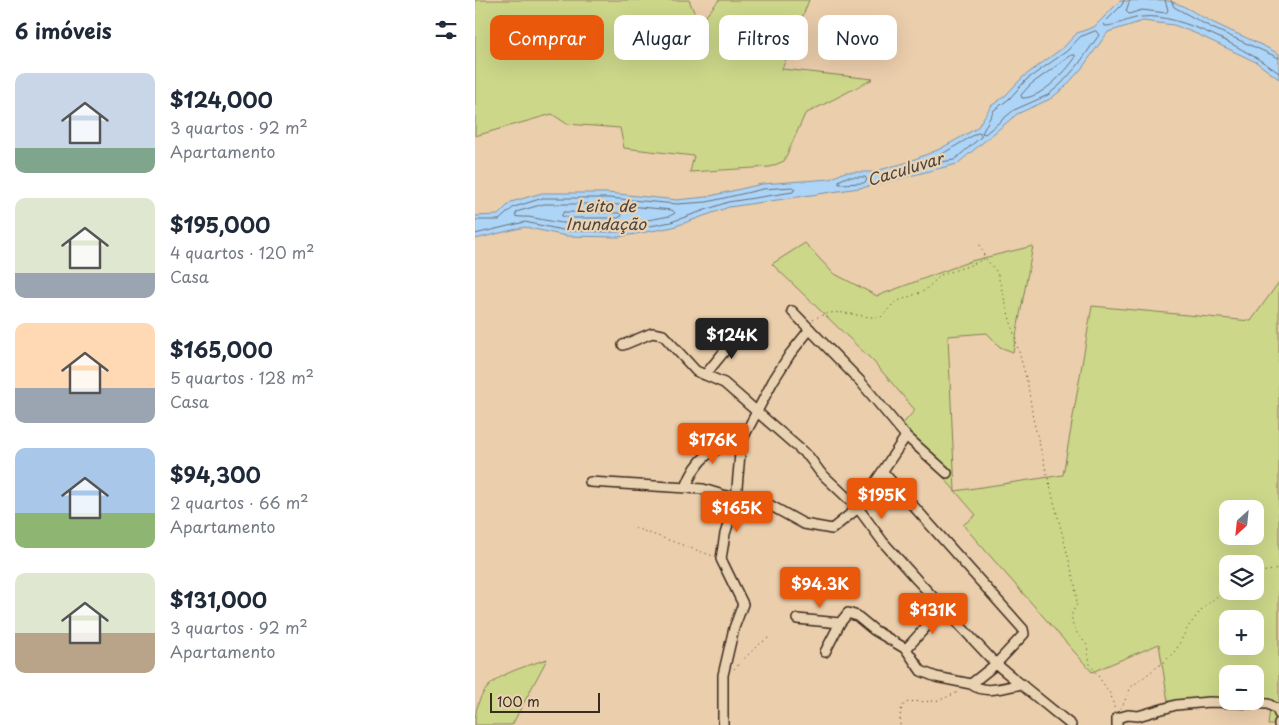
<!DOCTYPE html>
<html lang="pt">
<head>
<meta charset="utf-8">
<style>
  :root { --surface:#fff; --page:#f2f2f3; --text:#1f2937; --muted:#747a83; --accent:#ea580c }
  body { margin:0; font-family:"Playpen Sans",sans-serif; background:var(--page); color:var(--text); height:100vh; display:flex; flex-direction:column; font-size:19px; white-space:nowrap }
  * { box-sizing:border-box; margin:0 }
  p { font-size:16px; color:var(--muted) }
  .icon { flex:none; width:28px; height:28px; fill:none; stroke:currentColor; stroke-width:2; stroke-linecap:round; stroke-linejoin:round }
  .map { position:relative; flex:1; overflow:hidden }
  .sheet { display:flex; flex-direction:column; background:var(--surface); width:475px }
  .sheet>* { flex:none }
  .banner { position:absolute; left:15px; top:15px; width:475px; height:45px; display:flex; gap:10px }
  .needle { width:32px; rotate:207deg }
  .controls { position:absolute; left:744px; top:500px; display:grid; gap:10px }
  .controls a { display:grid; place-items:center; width:45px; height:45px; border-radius:10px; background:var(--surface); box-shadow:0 5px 20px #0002; font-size:25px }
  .scale { position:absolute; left:15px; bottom:12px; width:110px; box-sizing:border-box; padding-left:5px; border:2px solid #3b2a1e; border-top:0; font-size:14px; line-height:18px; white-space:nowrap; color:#3b2a1e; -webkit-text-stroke:4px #ead3b3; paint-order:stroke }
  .price { position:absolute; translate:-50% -42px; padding:0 11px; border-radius:5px; background:var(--accent); color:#fff; font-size:16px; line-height:32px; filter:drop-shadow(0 1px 2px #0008) }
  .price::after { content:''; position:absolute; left:50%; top:30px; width:15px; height:11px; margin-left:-8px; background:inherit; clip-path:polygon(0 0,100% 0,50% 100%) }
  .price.selected { background:#222; color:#fff }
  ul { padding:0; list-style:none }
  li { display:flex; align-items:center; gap:15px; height:125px; padding:0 15px }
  li span { display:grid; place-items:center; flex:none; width:140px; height:100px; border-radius:10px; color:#555 }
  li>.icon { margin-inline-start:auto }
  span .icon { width:60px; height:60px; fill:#fffc; stroke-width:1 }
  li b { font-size:21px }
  h2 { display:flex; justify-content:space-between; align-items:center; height:60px; padding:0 15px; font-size:21px }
  .pill { padding:0 18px; border-radius:10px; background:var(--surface); box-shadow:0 5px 20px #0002; font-size:18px; line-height:45px }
  .pill.selected { background:var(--accent); color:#fff }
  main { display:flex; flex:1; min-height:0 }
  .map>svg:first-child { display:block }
  .green { fill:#ccd78a; stroke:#848054; fill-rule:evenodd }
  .water { fill:#add5f8; stroke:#7f91a1 }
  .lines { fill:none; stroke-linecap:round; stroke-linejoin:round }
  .shore { stroke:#696e75; stroke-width:1 }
  .street-casing { stroke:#3b2a1e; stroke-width:12 }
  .path { stroke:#3b2a1e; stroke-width:1; stroke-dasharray:1 4; stroke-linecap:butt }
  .street { stroke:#ead3b3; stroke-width:9 }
  .labels { text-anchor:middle; stroke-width:4.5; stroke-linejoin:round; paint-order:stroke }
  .water-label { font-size:16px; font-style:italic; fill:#4c443f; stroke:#ead3b3 }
</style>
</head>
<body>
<main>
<section class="sheet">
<h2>6 imóveis<svg class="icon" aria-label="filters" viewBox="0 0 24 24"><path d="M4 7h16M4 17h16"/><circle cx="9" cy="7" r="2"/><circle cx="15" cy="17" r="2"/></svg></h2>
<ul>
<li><span style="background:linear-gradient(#c9d6e8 75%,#7fa58c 0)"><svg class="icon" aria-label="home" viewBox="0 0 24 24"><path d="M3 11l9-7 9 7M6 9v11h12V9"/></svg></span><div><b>$124,000</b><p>3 quartos · 92 m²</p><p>Apartamento</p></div></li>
<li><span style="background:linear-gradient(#dfe7d0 75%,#9aa5b1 0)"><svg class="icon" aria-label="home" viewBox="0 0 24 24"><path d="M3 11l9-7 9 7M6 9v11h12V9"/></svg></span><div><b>$195,000</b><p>4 quartos · 120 m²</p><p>Casa</p></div></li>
<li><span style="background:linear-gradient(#ffd9b3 65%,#9aa5b1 0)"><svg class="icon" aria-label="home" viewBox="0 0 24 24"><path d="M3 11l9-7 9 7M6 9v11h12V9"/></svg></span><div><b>$165,000</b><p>5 quartos · 128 m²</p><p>Casa</p></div></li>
<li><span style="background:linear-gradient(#a9c7e8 65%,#8fb573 0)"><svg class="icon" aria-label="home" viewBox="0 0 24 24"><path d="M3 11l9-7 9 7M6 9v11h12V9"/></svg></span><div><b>$94,300</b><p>2 quartos · 66 m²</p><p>Apartamento</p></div></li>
<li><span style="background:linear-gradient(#dfe7d0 60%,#b9a48a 0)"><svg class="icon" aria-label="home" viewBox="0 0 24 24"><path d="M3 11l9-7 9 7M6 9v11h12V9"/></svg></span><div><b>$131,000</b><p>3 quartos · 92 m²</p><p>Apartamento</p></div></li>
</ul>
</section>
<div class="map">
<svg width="804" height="725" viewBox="0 0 804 725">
  <rect width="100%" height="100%" fill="#ebceac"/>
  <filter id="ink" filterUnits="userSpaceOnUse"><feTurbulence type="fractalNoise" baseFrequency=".02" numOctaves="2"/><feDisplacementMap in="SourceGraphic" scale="10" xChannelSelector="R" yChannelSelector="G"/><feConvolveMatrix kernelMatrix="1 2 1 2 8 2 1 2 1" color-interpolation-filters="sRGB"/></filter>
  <g filter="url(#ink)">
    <path class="green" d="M0,0H214L224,24L244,0H334L307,69L398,79L330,114L309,161L295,167L215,172L219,156L149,148L145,128L92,124L77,114L0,136Z
      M330,243L358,273L402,296L496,261L558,246L538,352L525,347L512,333L473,336L480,491L588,475L617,306L776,321L804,282V725H793L795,708L747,705L694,708L684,644L617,672L488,525L501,515L425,427L440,410L398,361L297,264ZM752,509H780V536H752ZM752,564H780V591H752ZM752,619H780V646H752ZM752,674H780V701H752Z
      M72,659L37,725H0C0,678 35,672 72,659Z"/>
    <path class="water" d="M689,0C708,3 722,15 739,23C761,34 783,42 804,54V79L781,62L722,34L699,25L668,21L633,32L607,68L589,88L575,99L542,114L482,164L391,187L254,207L198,227L144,237L91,236L50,227L0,239V216L23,215L36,202L67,193H133L202,200L231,197L287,184L355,179L370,172H397L430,163L465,149L502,128L516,106L530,96L548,77L589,47L602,33L619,27L645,1Z"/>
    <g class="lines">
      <path class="shore" d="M649,0L647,5L629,23L630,26C642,26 654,18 667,17C704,12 774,51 804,73
        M655,0L651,11L654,14L667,10L691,13L693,10L690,0
        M696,0L699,7L737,28L804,58
        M621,31L624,35L603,65L586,84L573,95L539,110L510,134L507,133L519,110L534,99L551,80L592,51L605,37Z
        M597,55H600V58C590,73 565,99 547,98L546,95L555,85Z
        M503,133L506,134V137L479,160L446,165L447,162L467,154Z
        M372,177H390L392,180L389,183L364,184V181Z
        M69,204H133L197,210L200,213L195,216C142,226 111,229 59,218C52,216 45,218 40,216L42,212Z
        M89,212L145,213L147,216L143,218H94L87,216Z
        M0,220H24L39,207L68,198H133L202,204L232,202L288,189L317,187L320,189L318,192L253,202L196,222L144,232L92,231L50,222L0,234"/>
      <g class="street-casing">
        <path id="street" d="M317,311L385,381L431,436L383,508L408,542L442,580L521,664L596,725
          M148,345L177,333L188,335L221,371L249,383L334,457L345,472L383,508L357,529L329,524L291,503L261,499L266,442L298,381L315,354L335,329
          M230,375L266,331
          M431,436L472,473
          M115,482L228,489L261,499L250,534L246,559L268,604L259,628L248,675V725
          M211,487C222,458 235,448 266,442
          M322,619L365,623
          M431,649L469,607
          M350,652L365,623L373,613L382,616L399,630L431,649L446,671L461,677L496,684L521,664L549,634L548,629L408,472
          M496,684C511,695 530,687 547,684
          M642,725V718L653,715L663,716L701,705L734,702L793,704L802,709L804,714
          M804,725V723"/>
      </g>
      <path class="path" d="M505,245L510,258L522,272L553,385L558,419L600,584L602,604L597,613V622L602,633L612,645L615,664L636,695L640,711
        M338,320C360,304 382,319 406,317L420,302L449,291L466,275L493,266L509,259
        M160,528L238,556
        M780,573L804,569
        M259,669L282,646L293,638
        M646,709L656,687L690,661L701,650L713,627L727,609L752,588
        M425,725C424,693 437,704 458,701C468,700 476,695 485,691"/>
      <use href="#street" class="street"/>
    </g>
  </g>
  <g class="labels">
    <g class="water-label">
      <text transform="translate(430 169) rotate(-17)" y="6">Caculuvar</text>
      <text x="131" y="212">Leito de<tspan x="131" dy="18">Inundação</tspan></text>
    </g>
  </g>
</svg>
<div class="controls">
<a><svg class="needle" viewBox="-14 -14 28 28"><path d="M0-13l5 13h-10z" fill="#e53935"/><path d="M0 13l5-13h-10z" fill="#747a83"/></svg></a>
<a><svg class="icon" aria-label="layers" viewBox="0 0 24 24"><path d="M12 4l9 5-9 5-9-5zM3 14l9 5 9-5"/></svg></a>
<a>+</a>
<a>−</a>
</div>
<div class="scale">100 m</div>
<b class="price selected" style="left:257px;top:360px">$124K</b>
<b class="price" style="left:238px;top:465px">$176K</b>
<b class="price" style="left:407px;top:520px">$195K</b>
<b class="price" style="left:262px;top:533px">$165K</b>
<b class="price" style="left:345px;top:609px">$94.3K</b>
<b class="price" style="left:458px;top:635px">$131K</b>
<div class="banner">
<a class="pill selected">Comprar</a>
<a class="pill">Alugar</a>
<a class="pill">Filtros</a>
<a class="pill">Novo</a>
</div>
</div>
</main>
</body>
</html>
